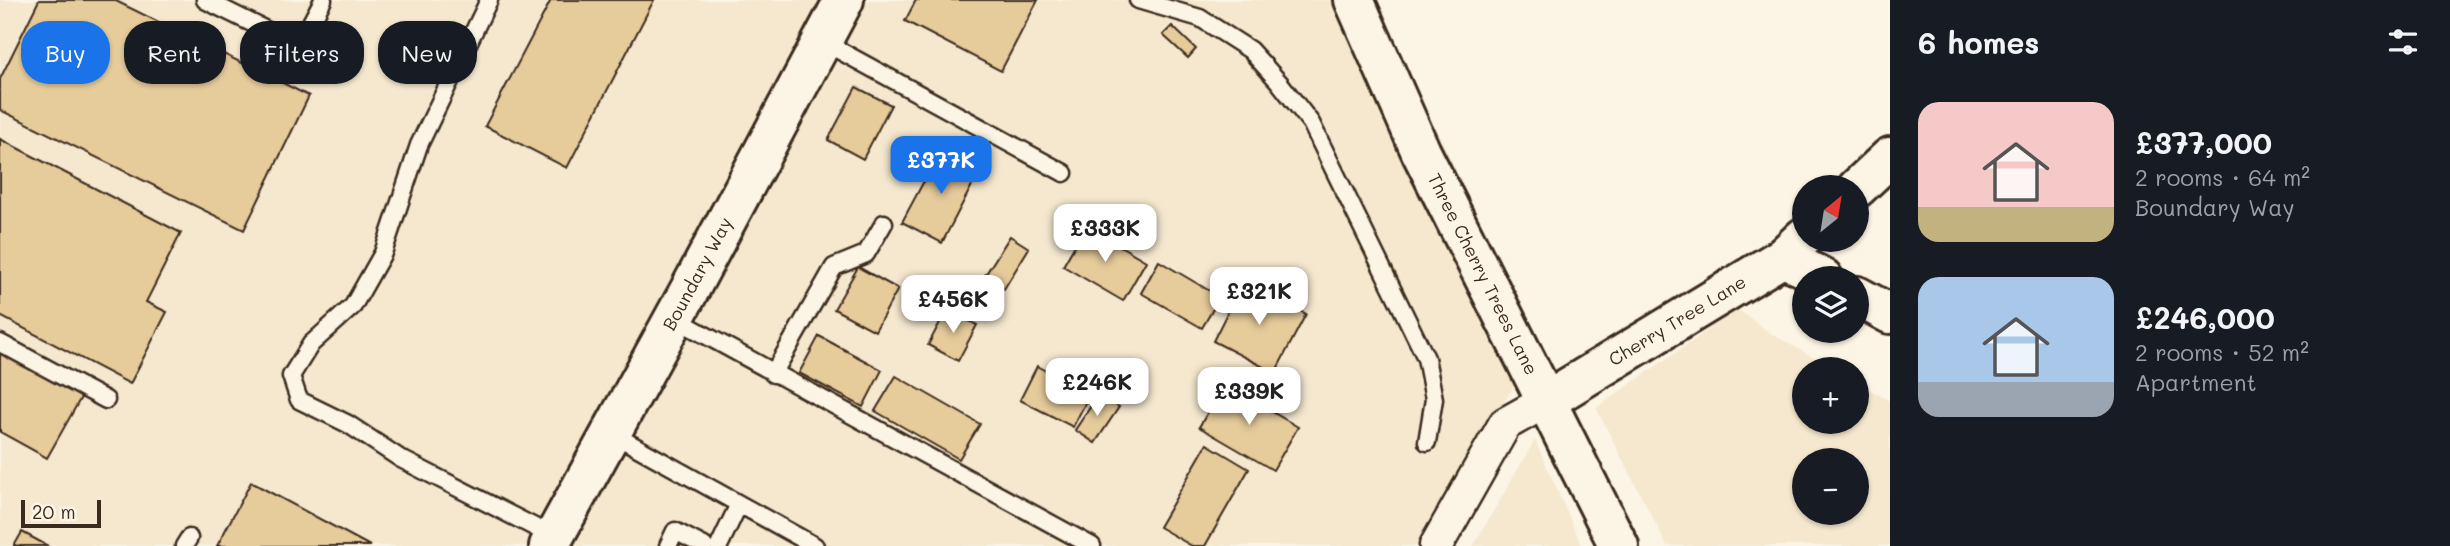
<!DOCTYPE html>
<html lang="en">
<head>
<meta charset="utf-8">
<style>
  :root { --surface:#171b24; --page:#20242c; --text:#f1f3f6; --muted:#9ea1a6; --accent:#1a73e8 }
  body { margin:0; font-family:Mali,sans-serif; background:var(--page); color:var(--text); height:100vh; display:flex; flex-direction:column; font-size:26px; white-space:nowrap }
  * { box-sizing:border-box; margin:0 }
  p { font-size:23px; color:var(--muted) }
  .icon { flex:none; width:38px; height:38px; fill:none; stroke:currentColor; stroke-width:2; stroke-linecap:round; stroke-linejoin:round }
  .map { position:relative; flex:1; overflow:hidden }
  .panel { display:flex; flex-direction:column; background:var(--surface); width:560px }
  .panel>* { flex:none }
  .top-card { position:absolute; left:21px; top:21px; width:665px; height:63px; display:flex; gap:14px }
  .needle { width:46px; rotate:30deg }
  .controls { position:absolute; left:1792px; top:175px; display:grid; gap:14px }
  .controls a { display:grid; place-items:center; width:77px; height:77px; border-radius:50%; background:var(--surface); box-shadow:0 2px 5px #0004; font-size:35px }
  .scale { position:absolute; left:21px; bottom:18px; width:80px; box-sizing:border-box; padding-left:7px; border:4px solid #3b2a1e; border-top:0; font-size:19px; line-height:24px; white-space:nowrap; color:#3b2a1e; -webkit-text-stroke:5px #fcf5e5; paint-order:stroke }
  .price { position:absolute; translate:-50% -60px; padding:0 16px; border-radius:14px; background:#fff; color:#222; font-size:23px; line-height:46px; filter:drop-shadow(0 2px 4px #0008) }
  .price::after { content:''; position:absolute; left:50%; top:42px; width:21px; height:16px; margin-left:-10px; background:inherit; clip-path:polygon(0 0,100% 0,50% 100%) }
  .price.active { background:var(--accent); color:#fff }
  ul { padding:0; list-style:none }
  li { display:flex; align-items:center; gap:21px; height:175px; padding:0 28px }
  li span { display:grid; place-items:center; flex:none; width:196px; height:140px; border-radius:21px; color:#555 }
  li>.icon { margin-inline-start:auto }
  span .icon { width:84px; height:84px; fill:#fffc; stroke-width:1 }
  li b { font-size:30px }
  h2 { display:flex; justify-content:space-between; align-items:center; height:84px; padding:0 28px; font-size:30px }
  .pill { padding:0 24px; border-radius:28px; background:var(--surface); box-shadow:0 2px 5px #0004; font-size:24px; line-height:63px }
  .pill.active { background:var(--accent); color:#fff }
  main { display:flex; flex:1; min-height:0 }
  .map>svg:first-child { display:block }
  .built { fill:#f5e8cf; fill-rule:evenodd }
  .building { fill:#e6cb9b; stroke:#3b2a1e; stroke-width:2 }
  .lines { fill:none; stroke-linecap:round; stroke-linejoin:round }
  .service-casing { stroke:#3b2a1e; stroke-width:21 }
  .minor-casing { stroke:#3b2a1e; stroke-width:37 }
  .tertiary-casing { stroke:#3b2a1e; stroke-width:44 }
  .service { stroke:#fcf5e5; stroke-width:16 }
  .minor { stroke:#fcf5e5; stroke-width:32 }
  .tertiary { stroke:#fcf5e5; stroke-width:38 }
  .labels { text-anchor:middle; stroke-width:6; stroke-linejoin:round; paint-order:stroke }
  .street-label { font-size:18px; fill:#3b2a1e; stroke:#fcf5e5 }
</style>
</head>
<body>
<main>
<div class="map">
<svg width="1890" height="546" viewBox="0 0 1890 546">
  <rect width="100%" height="100%" fill="#fcf5e5"/>
  <filter id="ink" filterUnits="userSpaceOnUse"><feTurbulence type="fractalNoise" baseFrequency=".0143" numOctaves="2"/><feDisplacementMap in="SourceGraphic" scale="14" xChannelSelector="R" yChannelSelector="G"/><feConvolveMatrix kernelMatrix="1 2 1 2 8 2 1 2 1" color-interpolation-filters="sRGB"/></filter>
  <g filter="url(#ink)">
    <path class="built" d="M0,0H1374L1547,359L1518,382L1501,404L1419,546H0Z
      M1738,309L1770,333L1834,369H1804V422H1857V382L1890,401V546H1667L1596,408ZM1804,460H1857V513H1804Z
      M1535,440L1582,546H1473Z"/>
    <path class="building" d="M39,0H114L309,96L244,230L0,110V79Z
      M551,0H654L567,168L485,126Z
      M916,0H1038L1001,71L905,21Z
      M1172,26L1196,49L1188,58L1163,35Z
      M856,87L891,105L863,159L828,140Z
      M0,139L181,233L146,302L167,312L130,384L0,316Z
      M941,149L980,170L942,243L902,222Z
      M1086,226L1146,261L1123,301L1063,266Z
      M1010,236L1029,248L1004,289L984,277Z
      M1159,261L1220,297L1202,328L1141,293Z
      M858,267L898,289L875,331L834,309Z
      M1243,281L1306,314L1275,373L1213,341Z
      M947,309L977,325L958,361L928,345Z
      M819,336L882,370L863,407L799,373Z
      M0,348L83,394L47,458L0,432Z
      M1037,366L1090,394L1073,427L1020,400Z
      M896,376L980,424L959,459L875,411Z
      M1225,384L1298,427L1273,470L1199,427Z
      M1099,394L1119,407L1095,443L1075,430Z
      M1207,444L1249,469L1205,546H1192L1159,527Z
      M251,482L370,546H217Z
      M22,532L48,546H14Z"/>
    <g class="lines">
      <g class="service-casing">
        <path id="service" d="M205,0L288,41L296,42L305,34L323,0
          M489,0L419,145L383,253L353,306L311,344L291,376L299,400L348,424L401,459L554,537
          M1138,0L1200,18L1250,50L1279,82L1311,123L1426,358L1434,399L1427,442
          M822,41L1064,173
          M674,318L1092,546
          M0,343L106,400
          M773,374L834,267L866,254L884,223
          M611,433L815,546
          M184,546L189,538
          M668,546L675,531L704,546
          M719,546L739,504"/>
      </g>
      <g class="minor-casing">
        <path id="minor" d="M1436,546L1505,424L1546,401"/>
      </g>
      <g class="tertiary-casing">
        <g id="tertiary">
          <path id="s1" d="M1354,0L1421,152L1619,546"/>
          <path d="M1857,188L1890,157"/>
          <path d="M1783,257L1823,278"/>
          <path d="M1857,296L1890,314"/>
          <path id="s2" d="M1546,401L1783,257L1804,237"/>
          <path id="s3" d="M549,546L689,291L844,0"/>
        </g>
      </g>
      <use href="#service" class="service"/>
      <use href="#minor" class="minor"/>
      <use href="#tertiary" class="tertiary"/>
    </g>
  </g>
  <g class="labels">
    <g class="street-label">
      <text dy="6" stroke="none"><textPath href="#s3" startOffset="310">Boundary Way</textPath></text>
      <text dy="6" stroke="none"><textPath href="#s1" startOffset="303">Three Cherry Trees Lane</textPath></text>
      <text dy="6" stroke="none"><textPath href="#s2" startOffset="154">Cherry Tree Lane</textPath></text>
    </g>
  </g>
</svg>
<div class="controls">
<a><svg class="needle" viewBox="-14 -14 28 28"><path d="M0-13l5 13h-10z" fill="#e53935"/><path d="M0 13l5-13h-10z" fill="#9ea1a6"/></svg></a>
<a><svg class="icon" aria-label="layers" viewBox="0 0 24 24"><path d="M12 4l9 5-9 5-9-5zM3 14l9 5 9-5"/></svg></a>
<a>+</a>
<a>−</a>
</div>
<div class="scale">20 m</div>
<b class="price active" style="left:941px;top:196px">£377K</b>
<b class="price" style="left:1105px;top:264px">£333K</b>
<b class="price" style="left:1259px;top:327px">£321K</b>
<b class="price" style="left:953px;top:335px">£456K</b>
<b class="price" style="left:1097px;top:418px">£246K</b>
<b class="price" style="left:1249px;top:427px">£339K</b>
<div class="top-card">
<a class="pill active">Buy</a>
<a class="pill">Rent</a>
<a class="pill">Filters</a>
<a class="pill">New</a>
</div>
</div>
<section class="panel">
<h2>6 homes<svg class="icon" aria-label="filters" viewBox="0 0 24 24"><path d="M4 7h16M4 17h16"/><circle cx="9" cy="7" r="2"/><circle cx="15" cy="17" r="2"/></svg></h2>
<ul>
<li><span style="background:linear-gradient(#f6c9c9 75%,#c2b280 0)"><svg class="icon" aria-label="home" viewBox="0 0 24 24"><path d="M3 11l9-7 9 7M6 9v11h12V9"/></svg></span><div><b>£377,000</b><p>2 rooms · 64 m²</p><p>Boundary Way</p></div></li>
<li><span style="background:linear-gradient(#a9c7e8 75%,#9aa5b1 0)"><svg class="icon" aria-label="home" viewBox="0 0 24 24"><path d="M3 11l9-7 9 7M6 9v11h12V9"/></svg></span><div><b>£246,000</b><p>2 rooms · 52 m²</p><p>Apartment</p></div></li>
</ul>
</section>
</main>
</body>
</html>
